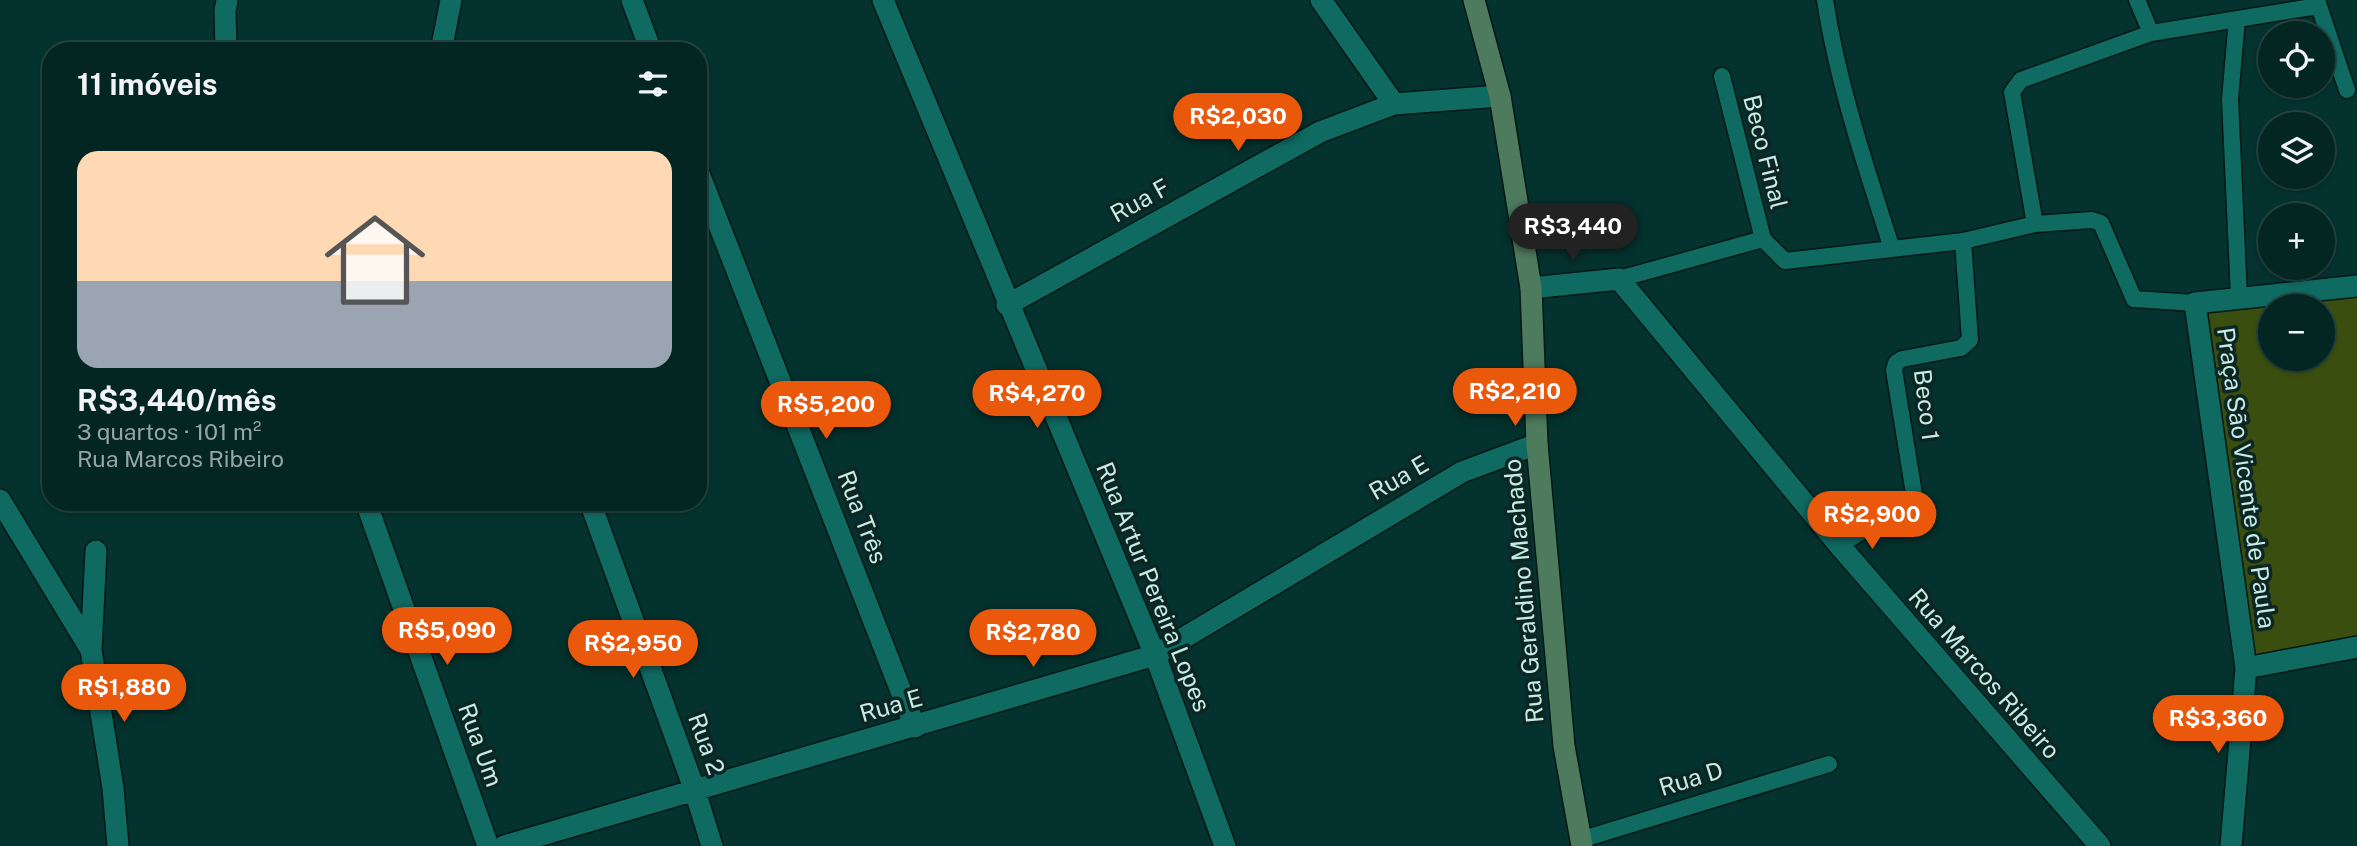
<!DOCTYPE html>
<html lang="pt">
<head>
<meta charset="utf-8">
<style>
  :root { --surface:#032622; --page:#11322f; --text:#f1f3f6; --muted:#97a5a5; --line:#244340; --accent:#ea580c }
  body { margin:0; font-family:"Public Sans",sans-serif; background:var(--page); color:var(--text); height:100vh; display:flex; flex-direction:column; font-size:26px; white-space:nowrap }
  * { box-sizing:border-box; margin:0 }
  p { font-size:23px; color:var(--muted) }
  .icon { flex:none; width:38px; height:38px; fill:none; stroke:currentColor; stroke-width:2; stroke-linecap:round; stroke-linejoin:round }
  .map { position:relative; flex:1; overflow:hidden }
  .sheet { position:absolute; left:42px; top:42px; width:665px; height:469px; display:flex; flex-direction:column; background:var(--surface); border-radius:28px; box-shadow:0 2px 5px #0004,0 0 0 2px var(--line) }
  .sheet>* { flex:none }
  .tools { position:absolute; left:2258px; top:21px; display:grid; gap:14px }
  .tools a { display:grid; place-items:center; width:77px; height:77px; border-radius:50%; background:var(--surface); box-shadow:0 2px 5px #0004,0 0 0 2px var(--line); font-size:35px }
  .price { position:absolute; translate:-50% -60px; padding:0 16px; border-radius:24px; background:var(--accent); color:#fff; font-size:23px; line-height:46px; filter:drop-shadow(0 2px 4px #0008) }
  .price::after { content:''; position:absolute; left:50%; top:42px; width:21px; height:16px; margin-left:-10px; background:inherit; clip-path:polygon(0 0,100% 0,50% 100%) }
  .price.selected { background:#222; color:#fff }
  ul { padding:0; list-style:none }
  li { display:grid; align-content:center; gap:14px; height:371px; padding:0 35px }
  li span { display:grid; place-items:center; height:217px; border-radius:21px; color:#555 }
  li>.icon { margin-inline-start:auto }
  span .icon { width:126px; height:126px; fill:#fffc; stroke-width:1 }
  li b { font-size:30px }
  h2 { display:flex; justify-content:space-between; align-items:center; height:84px; padding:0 35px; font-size:30px }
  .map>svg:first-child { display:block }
  .green { fill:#3a4e0f; fill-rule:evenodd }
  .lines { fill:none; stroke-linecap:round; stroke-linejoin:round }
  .lane-casing { stroke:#011815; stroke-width:19 }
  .street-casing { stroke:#011815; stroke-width:24 }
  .secondary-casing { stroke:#011815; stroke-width:24 }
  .lane { stroke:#0f6a62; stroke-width:16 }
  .street { stroke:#0f6a62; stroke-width:21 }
  .secondary { stroke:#4e7a5e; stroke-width:21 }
  .labels { text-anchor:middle; stroke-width:7; stroke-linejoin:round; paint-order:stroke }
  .street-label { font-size:24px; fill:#c6ece6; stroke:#0d2623 }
</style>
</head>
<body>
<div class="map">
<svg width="2357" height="846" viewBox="0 0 2357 846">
  <rect width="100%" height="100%" fill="#04322e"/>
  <path class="green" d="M2357,287V647L2246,668L2195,303ZM2270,306H2322V359H2270Z"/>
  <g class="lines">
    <g class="lane-casing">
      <path id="lane" d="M1825,0C1838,85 1866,167 1892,249
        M2137,0L2151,33
        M2317,0L2347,90
        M2237,19L2230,99L2239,297
        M1722,76L1763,239L1785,261L1963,241L2035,224L2092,220L2101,223L2134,299L2195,303
        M2035,224L2012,92L2021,80L2151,33L2318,6
        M1619,279L1763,239
        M1839,545L1915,500L1894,370L1896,363L1902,359L1961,348L1970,340L1963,241
        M1580,840L1829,764"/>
    </g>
    <g class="street-casing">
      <path id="street" d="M632,0L651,51
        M883,0L1155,655L1225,846
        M1321,0L1394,104
        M226,51L225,11L227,0
        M441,51L451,0
        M698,171L915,727
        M1531,288L1619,279L1839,545L2100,846
        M1007,305L1320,132L1394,104L1500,96
        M0,500L91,650
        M366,502L488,846
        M590,502L695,791L712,846
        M96,551L91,650L113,788L118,846
        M2246,668L2357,647
        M504,846L1155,655L1462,472L1537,444
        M2231,846L2246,668L2195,303L2357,286"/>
    </g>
    <g class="secondary-casing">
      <path id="secondary" d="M1474,0L1500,96L1531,288L1537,444L1564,746L1582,846"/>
    </g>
    <use href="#lane" class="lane"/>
    <use href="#street" class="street"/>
    <use href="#secondary" class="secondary"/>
  </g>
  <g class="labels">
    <g class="street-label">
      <text transform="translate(1765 152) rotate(76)" y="8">Beco Final</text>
      <text transform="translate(1140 201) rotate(-29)" y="8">Rua F</text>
      <text transform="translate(1926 405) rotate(83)" y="8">Beco 1</text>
      <text transform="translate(1399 478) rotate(-30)" y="8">Rua E</text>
      <text transform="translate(2246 478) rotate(82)" y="8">Praça São Vicente de Paula</text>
      <text transform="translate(862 517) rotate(69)" y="8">Rua Três</text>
      <text transform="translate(1153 587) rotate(68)" y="8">Rua Artur Pereira Lopes</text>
      <text transform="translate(1524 591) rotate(-95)" y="8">Rua Geraldino Machado</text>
      <text transform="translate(1984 674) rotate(49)" y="8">Rua Marcos Ribeiro</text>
      <text transform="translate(891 706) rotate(-16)" y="8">Rua E</text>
      <text transform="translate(706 744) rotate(70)" y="8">Rua 2</text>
      <text transform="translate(480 745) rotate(70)" y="8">Rua Um</text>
      <text transform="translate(1691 779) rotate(-17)" y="8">Rua D</text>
    </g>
  </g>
</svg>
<div class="tools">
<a><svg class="icon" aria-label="locate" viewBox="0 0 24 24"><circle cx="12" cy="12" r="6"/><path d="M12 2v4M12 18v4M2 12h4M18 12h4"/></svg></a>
<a><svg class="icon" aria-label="layers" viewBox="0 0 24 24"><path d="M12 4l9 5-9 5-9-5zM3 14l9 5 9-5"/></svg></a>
<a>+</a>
<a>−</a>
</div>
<b class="price" style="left:1238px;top:153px">R$2,030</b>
<b class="price selected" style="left:1573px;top:263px">R$3,440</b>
<b class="price" style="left:1515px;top:428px">R$2,210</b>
<b class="price" style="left:1037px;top:430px">R$4,270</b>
<b class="price" style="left:826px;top:441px">R$5,200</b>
<b class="price" style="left:1872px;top:551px">R$2,900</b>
<b class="price" style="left:447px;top:667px">R$5,090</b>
<b class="price" style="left:1033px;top:669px">R$2,780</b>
<b class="price" style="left:633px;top:680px">R$2,950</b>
<b class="price" style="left:124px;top:724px">R$1,880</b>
<b class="price" style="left:2218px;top:755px">R$3,360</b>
<section class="sheet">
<h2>11 imóveis<svg class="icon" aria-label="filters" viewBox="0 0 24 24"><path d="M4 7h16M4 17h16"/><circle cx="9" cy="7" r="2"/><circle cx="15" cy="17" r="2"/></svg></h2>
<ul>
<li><span style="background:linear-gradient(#ffd9b3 60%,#9aa5b1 0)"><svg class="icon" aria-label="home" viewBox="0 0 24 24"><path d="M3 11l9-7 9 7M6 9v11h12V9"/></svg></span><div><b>R$3,440/mês</b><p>3 quartos · 101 m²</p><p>Rua Marcos Ribeiro</p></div></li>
</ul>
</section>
</div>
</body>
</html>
